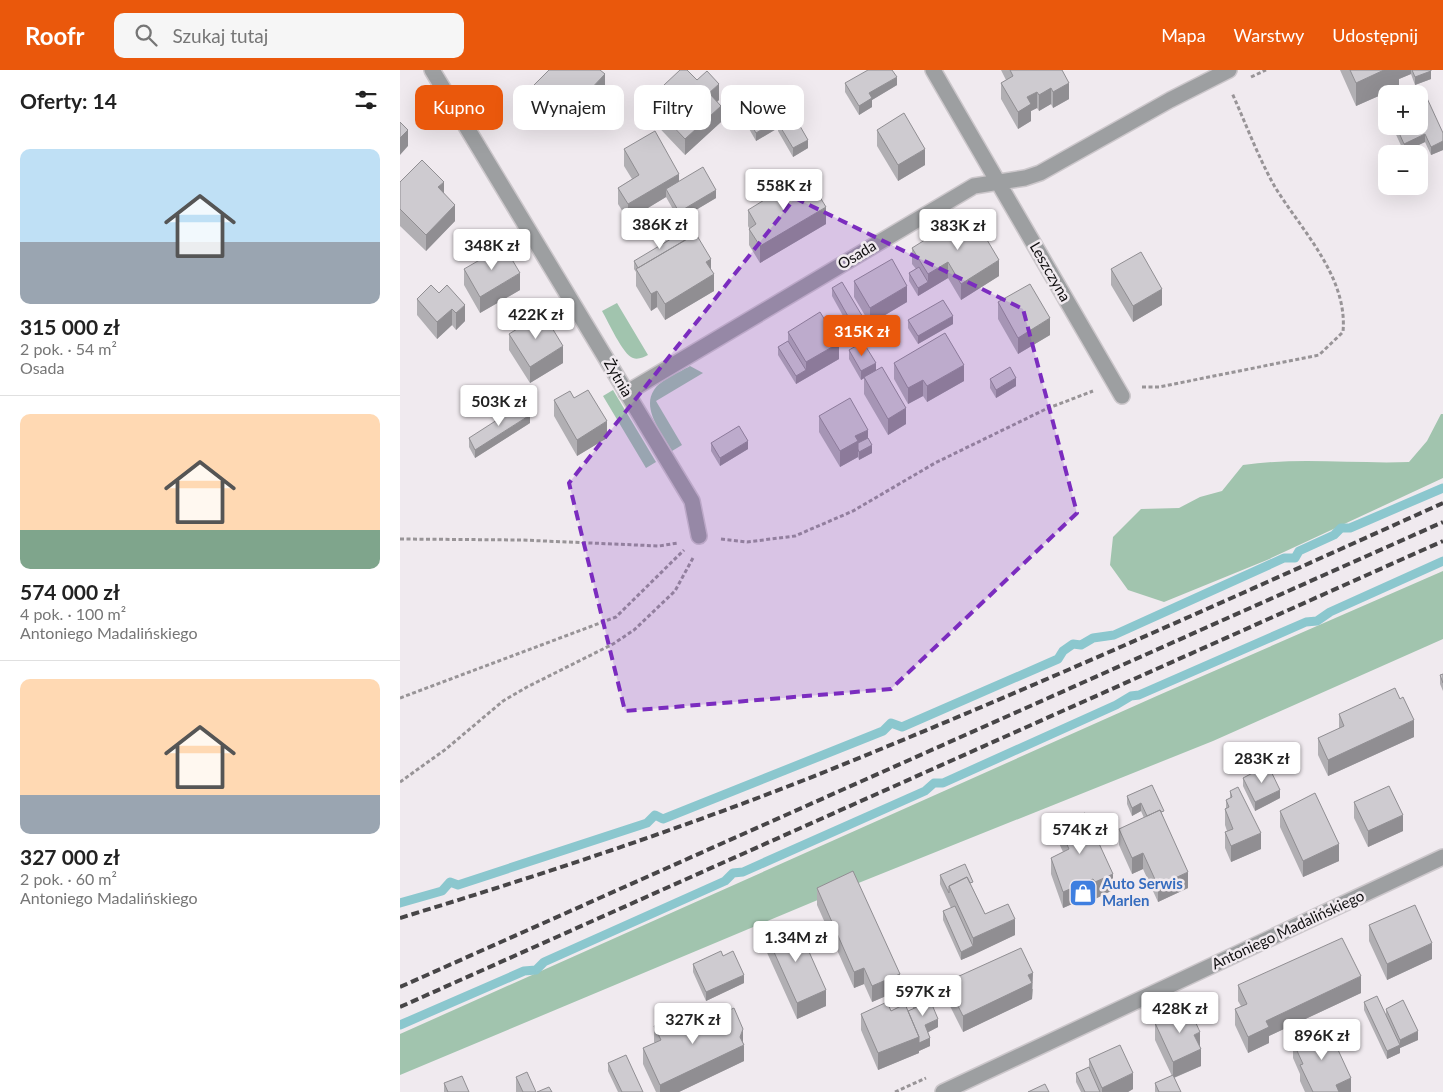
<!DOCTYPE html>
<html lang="pl">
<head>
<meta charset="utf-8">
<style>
  :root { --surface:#fff; --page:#f6f6f6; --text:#222; --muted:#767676; --line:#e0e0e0; --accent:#ea580c }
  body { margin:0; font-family:Lato,sans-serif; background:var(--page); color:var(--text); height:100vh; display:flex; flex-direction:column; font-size:19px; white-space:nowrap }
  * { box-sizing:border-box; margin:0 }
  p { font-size:16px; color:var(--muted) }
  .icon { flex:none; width:28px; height:28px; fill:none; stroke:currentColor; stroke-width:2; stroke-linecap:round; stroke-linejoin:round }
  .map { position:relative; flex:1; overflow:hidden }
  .drawer { display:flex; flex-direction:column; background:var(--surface); width:400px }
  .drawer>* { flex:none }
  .top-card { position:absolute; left:15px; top:15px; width:475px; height:45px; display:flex; gap:10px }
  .buttons { position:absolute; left:978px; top:15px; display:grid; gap:10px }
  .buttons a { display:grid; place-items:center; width:50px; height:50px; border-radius:10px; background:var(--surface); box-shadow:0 5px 20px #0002; font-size:25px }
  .price { position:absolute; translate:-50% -42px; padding:0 11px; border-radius:5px; background:#fff; color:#222; font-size:16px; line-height:32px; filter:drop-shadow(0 1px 2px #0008) }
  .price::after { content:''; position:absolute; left:50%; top:30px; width:15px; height:11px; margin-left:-8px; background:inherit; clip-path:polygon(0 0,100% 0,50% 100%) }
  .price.selected { background:var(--accent); color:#fff }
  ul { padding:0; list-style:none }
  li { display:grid; align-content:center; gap:10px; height:265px; padding:0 20px }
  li+li { border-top:1px solid var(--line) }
  li span { display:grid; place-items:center; height:155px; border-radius:10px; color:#555 }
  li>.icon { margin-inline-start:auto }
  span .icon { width:90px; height:90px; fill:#fffc; stroke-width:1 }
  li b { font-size:21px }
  h2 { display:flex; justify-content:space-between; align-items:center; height:60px; padding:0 20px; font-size:21px }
  .chip { padding:0 18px; border-radius:10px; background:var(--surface); box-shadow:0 5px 20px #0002; font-size:18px; line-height:45px }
  .chip.selected { background:var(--accent); color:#fff }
  header { display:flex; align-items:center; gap:30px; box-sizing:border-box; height:70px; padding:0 25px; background:var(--accent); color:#fff }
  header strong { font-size:24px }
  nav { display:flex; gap:28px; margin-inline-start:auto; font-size:18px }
  .search { width:350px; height:45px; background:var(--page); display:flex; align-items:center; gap:12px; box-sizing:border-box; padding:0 18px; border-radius:10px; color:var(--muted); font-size:19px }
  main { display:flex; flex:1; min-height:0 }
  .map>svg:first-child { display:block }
  .green { fill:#a1c4ae }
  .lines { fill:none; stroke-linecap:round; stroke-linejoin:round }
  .stream { stroke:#8bc7ce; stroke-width:9 }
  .minor-casing { stroke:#ccc7cb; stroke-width:18 }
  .path { stroke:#989497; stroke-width:3; stroke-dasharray:4 2.5; stroke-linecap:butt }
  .minor { stroke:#9d9fa1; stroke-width:15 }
  .rail { stroke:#474547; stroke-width:4; stroke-dasharray:8 4; stroke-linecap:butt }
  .wall { fill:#b1afb3 }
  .shaded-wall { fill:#908e92 }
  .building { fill:#cecbd0; stroke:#908e92 }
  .marked { fill:#7b2cbf; fill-opacity:0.2; stroke:#7b2cbf; stroke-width:4; stroke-dasharray:10 6; stroke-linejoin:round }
  .labels { text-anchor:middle; stroke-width:5; stroke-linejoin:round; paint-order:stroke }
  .street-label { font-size:15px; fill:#0f0e0f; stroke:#f0eaef }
  .shop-label { font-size:15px; font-weight:bold; fill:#366cbe; stroke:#f0eaef; text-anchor:start }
</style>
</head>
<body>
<header>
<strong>Roofr</strong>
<div class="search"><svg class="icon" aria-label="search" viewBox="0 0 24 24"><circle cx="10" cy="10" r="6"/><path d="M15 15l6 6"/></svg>Szukaj tutaj</div>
<nav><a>Mapa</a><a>Warstwy</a><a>Udostępnij</a></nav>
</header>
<main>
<section class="drawer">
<h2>Oferty: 14<svg class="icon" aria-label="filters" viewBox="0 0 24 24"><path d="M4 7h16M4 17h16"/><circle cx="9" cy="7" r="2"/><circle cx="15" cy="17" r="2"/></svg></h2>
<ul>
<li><span style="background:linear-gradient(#bfe0f5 60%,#9aa5b1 0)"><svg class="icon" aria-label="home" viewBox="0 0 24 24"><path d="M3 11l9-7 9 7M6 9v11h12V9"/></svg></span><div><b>315 000 zł</b><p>2 pok. · 54 m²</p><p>Osada</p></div></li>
<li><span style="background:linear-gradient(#ffd9b3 75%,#7fa58c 0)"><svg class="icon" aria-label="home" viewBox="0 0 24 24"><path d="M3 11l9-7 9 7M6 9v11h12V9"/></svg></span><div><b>574 000 zł</b><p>4 pok. · 100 m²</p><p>Antoniego Madalińskiego</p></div></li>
<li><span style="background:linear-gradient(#ffd9b3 75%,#9aa5b1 0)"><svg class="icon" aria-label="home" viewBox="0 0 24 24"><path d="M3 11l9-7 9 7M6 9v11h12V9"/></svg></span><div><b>327 000 zł</b><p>2 pok. · 60 m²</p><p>Antoniego Madalińskiego</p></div></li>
</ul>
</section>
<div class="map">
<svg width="1043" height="1022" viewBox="0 0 1043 1022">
  <rect width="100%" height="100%" fill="#f0eaef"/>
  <path class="green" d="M217,233L248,285C244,287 238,290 233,288C223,285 208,251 202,241Z
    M290,296L303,303L256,331L282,375L272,381C263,365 241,339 254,320C260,310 280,302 290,296Z
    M213,320L256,392L246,398L203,326Z
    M1041,344H1043V408L867,490L764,532L728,520L710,495L713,467L741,439L779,438L800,427L822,421L843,395C898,387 954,394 1009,392L1027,371Z
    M1043,501V569L813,671L456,814L0,1005V964L759,625Z"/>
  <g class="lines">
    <path class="stream" d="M0,833L42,821L50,812L58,815L247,753L255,745L263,749L483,661L491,653L502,657L658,589L663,581L673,574L681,575L693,568L714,565L884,488H895L899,481L934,465L941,458H950L1043,418
      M0,955L124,901L136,900L144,892L325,811L333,803L343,802L525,721L534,713H543L716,635L731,626L739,625L906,552L917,551L930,542L1043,491"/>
    <g class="minor-casing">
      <path id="minor" d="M32,0L292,431L299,466
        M533,0L722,326
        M226,323L574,116L625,108L640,103L770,30L829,0
        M543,1022L1043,787"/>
    </g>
    <path class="path" d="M851,7L866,0
      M742,317H759L919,285L943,262C948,207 902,161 875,117C858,87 846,54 832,23
      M0,469L122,470L259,476L278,473
      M321,469L347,472L395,466L453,441L535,393L646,339L693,321
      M0,628L216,547L284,480
      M0,712L46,679L103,631L127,617L213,574L234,560L275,521L294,486
      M495,1022L526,1008"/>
    <use href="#minor" class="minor"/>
    <path class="rail" d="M0,848C144,804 287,757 427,701C635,617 839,525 1043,433
      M0,917L1043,452
      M0,937L1043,471"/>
  </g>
  <path class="wall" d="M601,0H662L669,29L653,38L651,34L639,41L637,38L631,41V51L618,59L601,29V13L606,10Z
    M940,0H1031V9L1015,15L1011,4L999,9V17L956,36Z
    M297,10L319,30L317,32L321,52L285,85L248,46V30Z
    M445,13L497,15L472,30V37L459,45L445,22Z
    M130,19L205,21L189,36V43L173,60L159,46L151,55L130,35Z
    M386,48L408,78L393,87L378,61V58L356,71L348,57V49Z
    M992,56H1019L1043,63V80L1031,85L1025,72L1004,82Z
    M477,60L525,95L498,111L477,76Z
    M224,79L279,112L316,128L279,150L266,127L228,150L218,134V118L232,109L224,96Z
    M0,112L44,123L55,151L26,181L0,156Z
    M348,140L426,154L360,193L349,175V158L348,156Z
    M538,167L599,206L561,230L548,208L518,226L509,211V203L516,199L512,194V178Z
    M285,170L311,201L314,221L265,250L257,237L251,241L236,216V202L234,199V191Z
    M64,199L120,220L80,243L64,215Z
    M711,199L762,235L733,252L711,215Z
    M454,211L507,232L470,254L454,227Z
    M31,215L65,251L56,260L52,255L37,269L17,245V229Z
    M432,218L464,257L453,264L432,226Z
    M598,232L650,265L618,284L598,249Z
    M508,250L553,254L518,274L508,258Z
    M388,262L439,289L396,314L378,285V277L388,271Z
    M109,264L163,293L130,313L109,280Z
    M449,280L476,300L506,354L488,365L464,324V308L461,310L449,289Z
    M494,293L564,311L527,332L523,326L508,334L494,309Z
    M590,309L616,316L596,328L590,318Z
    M174,328L207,368L177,386L154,346V330Z
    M419,346L468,368L472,383L459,390L458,387L440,397L419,362Z
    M130,353L75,388L69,377V368Z
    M311,373L348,379L320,396L311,381Z
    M1043,604V621L1040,614V605Z
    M939,644L1014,667L928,706L918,685V668L939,659Z
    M843,708L880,728L855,741L843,716Z
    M752,715L788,818L758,832L743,799L732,804L719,775V759L744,748L741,741L732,746L727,734V726Z
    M830,721L861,779L831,792L825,778V762L827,761L825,755V739L826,738V730L830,728Z
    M954,732L1003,761L968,777L954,748Z
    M880,741L939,791L903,807L880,757Z
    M658,755L713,820L695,829L693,825L663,838L651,804V788L663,782L658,771Z
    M540,805L573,819L585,844L615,865L561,890L543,850V841L551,838L540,814Z
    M417,818L500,920L472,932L464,914L454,918L417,835Z
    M969,855L1032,889L987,910L969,871Z
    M364,860L382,863L426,936L397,949L364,876Z
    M323,886L344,913L306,931L293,902V894Z
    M546,912L633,919L632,929L563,962L546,928Z
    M838,915L961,923L869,966V973L848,983L835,955V939L841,936L838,931Z
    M513,931L538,957L528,962L530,976L519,981V983L478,1000L461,960V944L491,941H508L513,939Z
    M964,932L986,946V939L1018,970L1000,978V977V983L987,989L964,940Z
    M755,953L800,978L801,996L774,1008L781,1022H755V1013L772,1006L755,970Z
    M254,956L278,964L343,972L344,991L279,1022H256L243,994V978L255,973L254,972Z
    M893,972L951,1022H905L900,1011V1004L893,988Z
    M689,989L733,1019L728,1022H681L676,1012V1003L689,997Z
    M208,993L243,1022H218L208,1001Z
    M116,1007L136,1022H116Z
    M44,1013L69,1022H44Z"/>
  <path class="shaded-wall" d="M984,0H1011V4L999,9V17L956,36V13Z
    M1031,1V9L1015,15V7Z
    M205,4V21L189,36V43L173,60V43L186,24Z
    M497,7V15L472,30V37L459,45V36L469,23Z
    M669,13V29L653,38V22Z
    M319,14V30L309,39V23Z
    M651,18V34L639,41V25Z
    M637,22V38L631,41V51L618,59V42L627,27Z
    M159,30V46L151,55V38Z
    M321,36V52L285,85V69Z
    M386,45V54L378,53V58L356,71V63Z
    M8,60V76L0,85V68Z
    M1025,64V72L1004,82V74Z
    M408,70V78L393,87V78Z
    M1043,71V80L1031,85V77Z
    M525,79V95L498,111V95Z
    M279,104V120L266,119V127L228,150V134Z
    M44,112V128L38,117Z
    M316,120V128L279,150V142Z
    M55,135V151L26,181V165Z
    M426,137V154L360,193V176Z
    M311,189V205L306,192Z
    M599,190V206L561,230V214Z
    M548,192V208L528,220V204Z
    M120,203V220L80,243V227Z
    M314,204V221L265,250V234Z
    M528,212V220L518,226V218Z
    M507,216V232L470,254V238Z
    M762,219V235L733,252V236Z
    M257,221V237L251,241V224Z
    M65,235V251L56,260V243Z
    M52,239V255L37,269V252Z
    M553,246V254L518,274V266Z
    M650,248V265L618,284V268Z
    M464,249V257L453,264V255Z
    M439,273V289L396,314V306L406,300V292Z
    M163,276V293L130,313V297Z
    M476,293V301L461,310V301Z
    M564,295V311L527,332V316Z
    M616,308V316L596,328V320Z
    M523,310V326L508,334V318Z
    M506,338V354L488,365V349Z
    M130,345V353L75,388V380Z
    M207,351V368L177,386V370Z
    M468,360V376L458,379V387L440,397V381L455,366Z
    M348,371V379L320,396V388Z
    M472,375V383L459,390V382Z
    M1014,650V667L928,706V690Z
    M880,720V728L855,741V732Z
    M741,733V741L732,746V738Z
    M1003,745V761L968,777V761Z
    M861,763V779L831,792V776Z
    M939,774V791L903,807V791Z
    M743,783V799L732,804V788Z
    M788,802V818L758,832V816Z
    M713,804V820L695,829V812Z
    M693,809V825L663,838V822Z
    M615,849V865L573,885V868Z
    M1032,873V889L987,910V894Z
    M573,876V885L561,890V882Z
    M464,898V914L454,918V902Z
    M633,903L632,929L563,962V946L628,905Z
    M500,904V920L472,932V916Z
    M344,905V913L306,931V922Z
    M961,906V923L869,966V973L848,983V967L866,951Z
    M426,920V936L397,949V933Z
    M538,949V957L525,964V955Z
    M343,959V976L344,975V991L279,1022H260V1015L340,967Z
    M1018,961V970L1000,978V970Z
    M800,962V978L794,965Z
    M519,967L530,968V976L519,981V983L478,1000V983Z
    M1000,975V983L987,989V981Z
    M801,979V996L773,1008V992Z
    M733,1003V1019L728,1022H702V1018Z
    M951,1008V1022H936V1015Z"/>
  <path class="building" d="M149,0H200L205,4L186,24L189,27L173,43L159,30L151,38L130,19Z
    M280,0H287L297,10L307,1L319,14L309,23L321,36L285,69L248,30Z
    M468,0H492L497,7L469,23L472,28L459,36L445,13Z
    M610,0H662L669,13L653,22L651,18L639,25L637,22L627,27L631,34L618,42L601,13L613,6Z
    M950,0H984L956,13Z
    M1012,0H1031V1L1015,7Z
    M1026,26L1043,63V71L1031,77L1025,64L1004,74L996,56H1019V30Z
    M377,31L386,45L356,63L348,49Z
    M504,43L525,79L498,95L477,60Z
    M393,44L408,70L393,78L378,53Z
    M0,52L8,60L0,68Z
    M255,61L279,104L228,134L218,118L239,105L224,79Z
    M22,90L44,112L38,117L55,135L26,165L0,139V112Z
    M303,97L316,120L279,142L266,119Z
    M400,108L408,123L415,119L426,137L360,176L349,159L356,154L348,140Z
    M574,148L599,190L561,214L548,192L528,204L512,178L536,163L538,167Z
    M281,163L285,170L238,198L234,191Z
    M296,164L311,189L306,192L314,204L265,234L257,221L251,224L236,199Z
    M104,176L120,203L80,227L64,199Z
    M741,182L762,219L733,236L711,199Z
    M492,189L507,216L470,238L454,211Z
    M519,197L528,212L518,218L509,203Z
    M442,212L464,249L453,255L432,218Z
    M630,214L650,248L618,268L598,232Z
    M31,215L39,223L47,215L65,235L56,243L52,239L37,252L17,229Z
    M543,230L553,246L518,266L508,250Z
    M420,242L439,273L406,292L388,262Z
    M143,243L163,276L130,297L109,264Z
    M545,263L564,295L527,316L523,310L508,318L494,293Z
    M388,271L406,300L396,306L378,277Z
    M463,272L476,293L461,301L449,280Z
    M482,297L506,338L488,349L464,307Z
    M610,297L616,308L596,320L590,309Z
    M188,320L207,351L177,370L154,330L170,321L174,328Z
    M450,328L468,360L455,366L458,371L440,381L419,346Z
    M122,334L130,345L75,380L69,368Z
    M339,356L348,371L320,388L311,373Z
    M468,368L472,375L459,382L458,379V373Z
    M1043,604V613L1040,605Z
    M995,618L1000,629L1003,627L1014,650L928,690L918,668L944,656L939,644Z
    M868,695L880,720L855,732L843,708Z
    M752,715L764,741L761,742L760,740L747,746L741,733L732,738L727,726Z
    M989,716L1003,745L968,761L954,732Z
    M838,717L861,763L831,776L825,762L833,759L825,739L829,737L826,730L832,727L830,721Z
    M915,723L939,774L903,791L880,741Z
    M760,740L788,802L758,816L743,783L732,788L719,759Z
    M685,743L713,804L695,812L693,809L663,822L651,788L669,779L658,755Z
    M565,794L573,812L570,813L567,807L549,816V823L540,805Z
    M453,801L500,904L472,916L464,898L454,902L417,818Z
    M567,807L585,844L608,834L615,849L573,868L549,816Z
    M1015,835L1032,873L987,894L969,855Z
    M555,836L573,876L561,882L543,841Z
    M378,854L382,863L398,857L426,920L397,933L364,860Z
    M942,868L961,906L866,951L869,957L848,967L835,939L847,934L838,915Z
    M621,878L633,903L628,905L632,913L563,946L546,912Z
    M321,881L323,886L333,881L344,905L306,922L293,894Z
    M528,925L538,949L525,955L530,968L519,973V967L508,941L517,937L513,931Z
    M977,926L1000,975L987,981L964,932Z
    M1003,930L1018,961L1000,970L986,939Z
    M487,932L491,941L505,934L519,967L478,983L461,944Z
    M334,938L343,959L340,967L344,975L260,1015L243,978L261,970L254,956L271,948L278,964Z
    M789,938L800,962L794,965L801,979L773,992L755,953Z
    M927,956L951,1008L936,1015L939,1022H913L900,995L903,994L893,972Z
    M720,975L733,1003L702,1018L689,989Z
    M226,985L243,1022H222L208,993Z
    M689,997L700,1022H685L676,1003Z
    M127,1002L136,1022H123L116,1007Z
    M773,1005L781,1022H759L755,1013Z
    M62,1006L69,1022H48L44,1013Z
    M645,1014L649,1022H628Z
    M149,1017L152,1022H137Z"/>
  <path class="marked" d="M395,128L623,239L677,443L491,619L225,641L169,413Z"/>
  <defs>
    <g id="shop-square" transform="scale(1.4375)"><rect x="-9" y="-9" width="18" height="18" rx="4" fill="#3f7fe0" stroke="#f0eaef"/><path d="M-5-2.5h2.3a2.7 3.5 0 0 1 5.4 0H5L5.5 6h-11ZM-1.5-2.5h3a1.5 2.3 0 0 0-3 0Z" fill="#fff"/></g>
  </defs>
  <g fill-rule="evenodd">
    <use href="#shop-square" x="683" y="823"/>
  </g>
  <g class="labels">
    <g class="street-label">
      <text transform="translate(457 185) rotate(-31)" y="5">Osada</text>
      <text transform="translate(650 202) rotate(60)" y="5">Leszczyna</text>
      <text transform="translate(218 308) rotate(60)" y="5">Żytnia</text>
      <text transform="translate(888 860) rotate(-25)" y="5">Antoniego Madalińskiego</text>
    </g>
    <g class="shop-label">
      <text x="702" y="819">Auto Serwis<tspan x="702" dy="17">Marlen</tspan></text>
    </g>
  </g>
</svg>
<div class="buttons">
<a>+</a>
<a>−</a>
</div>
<b class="price" style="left:384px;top:141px">558K zł</b>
<b class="price" style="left:260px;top:180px">386K zł</b>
<b class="price" style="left:558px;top:181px">383K zł</b>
<b class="price" style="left:92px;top:201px">348K zł</b>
<b class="price" style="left:136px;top:270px">422K zł</b>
<b class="price selected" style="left:462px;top:287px">315K zł</b>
<b class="price" style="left:99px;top:357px">503K zł</b>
<b class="price" style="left:862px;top:714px">283K zł</b>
<b class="price" style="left:680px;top:785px">574K zł</b>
<b class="price" style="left:396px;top:893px">1.34M zł</b>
<b class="price" style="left:523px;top:947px">597K zł</b>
<b class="price" style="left:780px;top:964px">428K zł</b>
<b class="price" style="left:293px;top:975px">327K zł</b>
<b class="price" style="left:922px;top:991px">896K zł</b>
<div class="top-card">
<a class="chip selected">Kupno</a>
<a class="chip">Wynajem</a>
<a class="chip">Filtry</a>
<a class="chip">Nowe</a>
</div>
</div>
</main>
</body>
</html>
